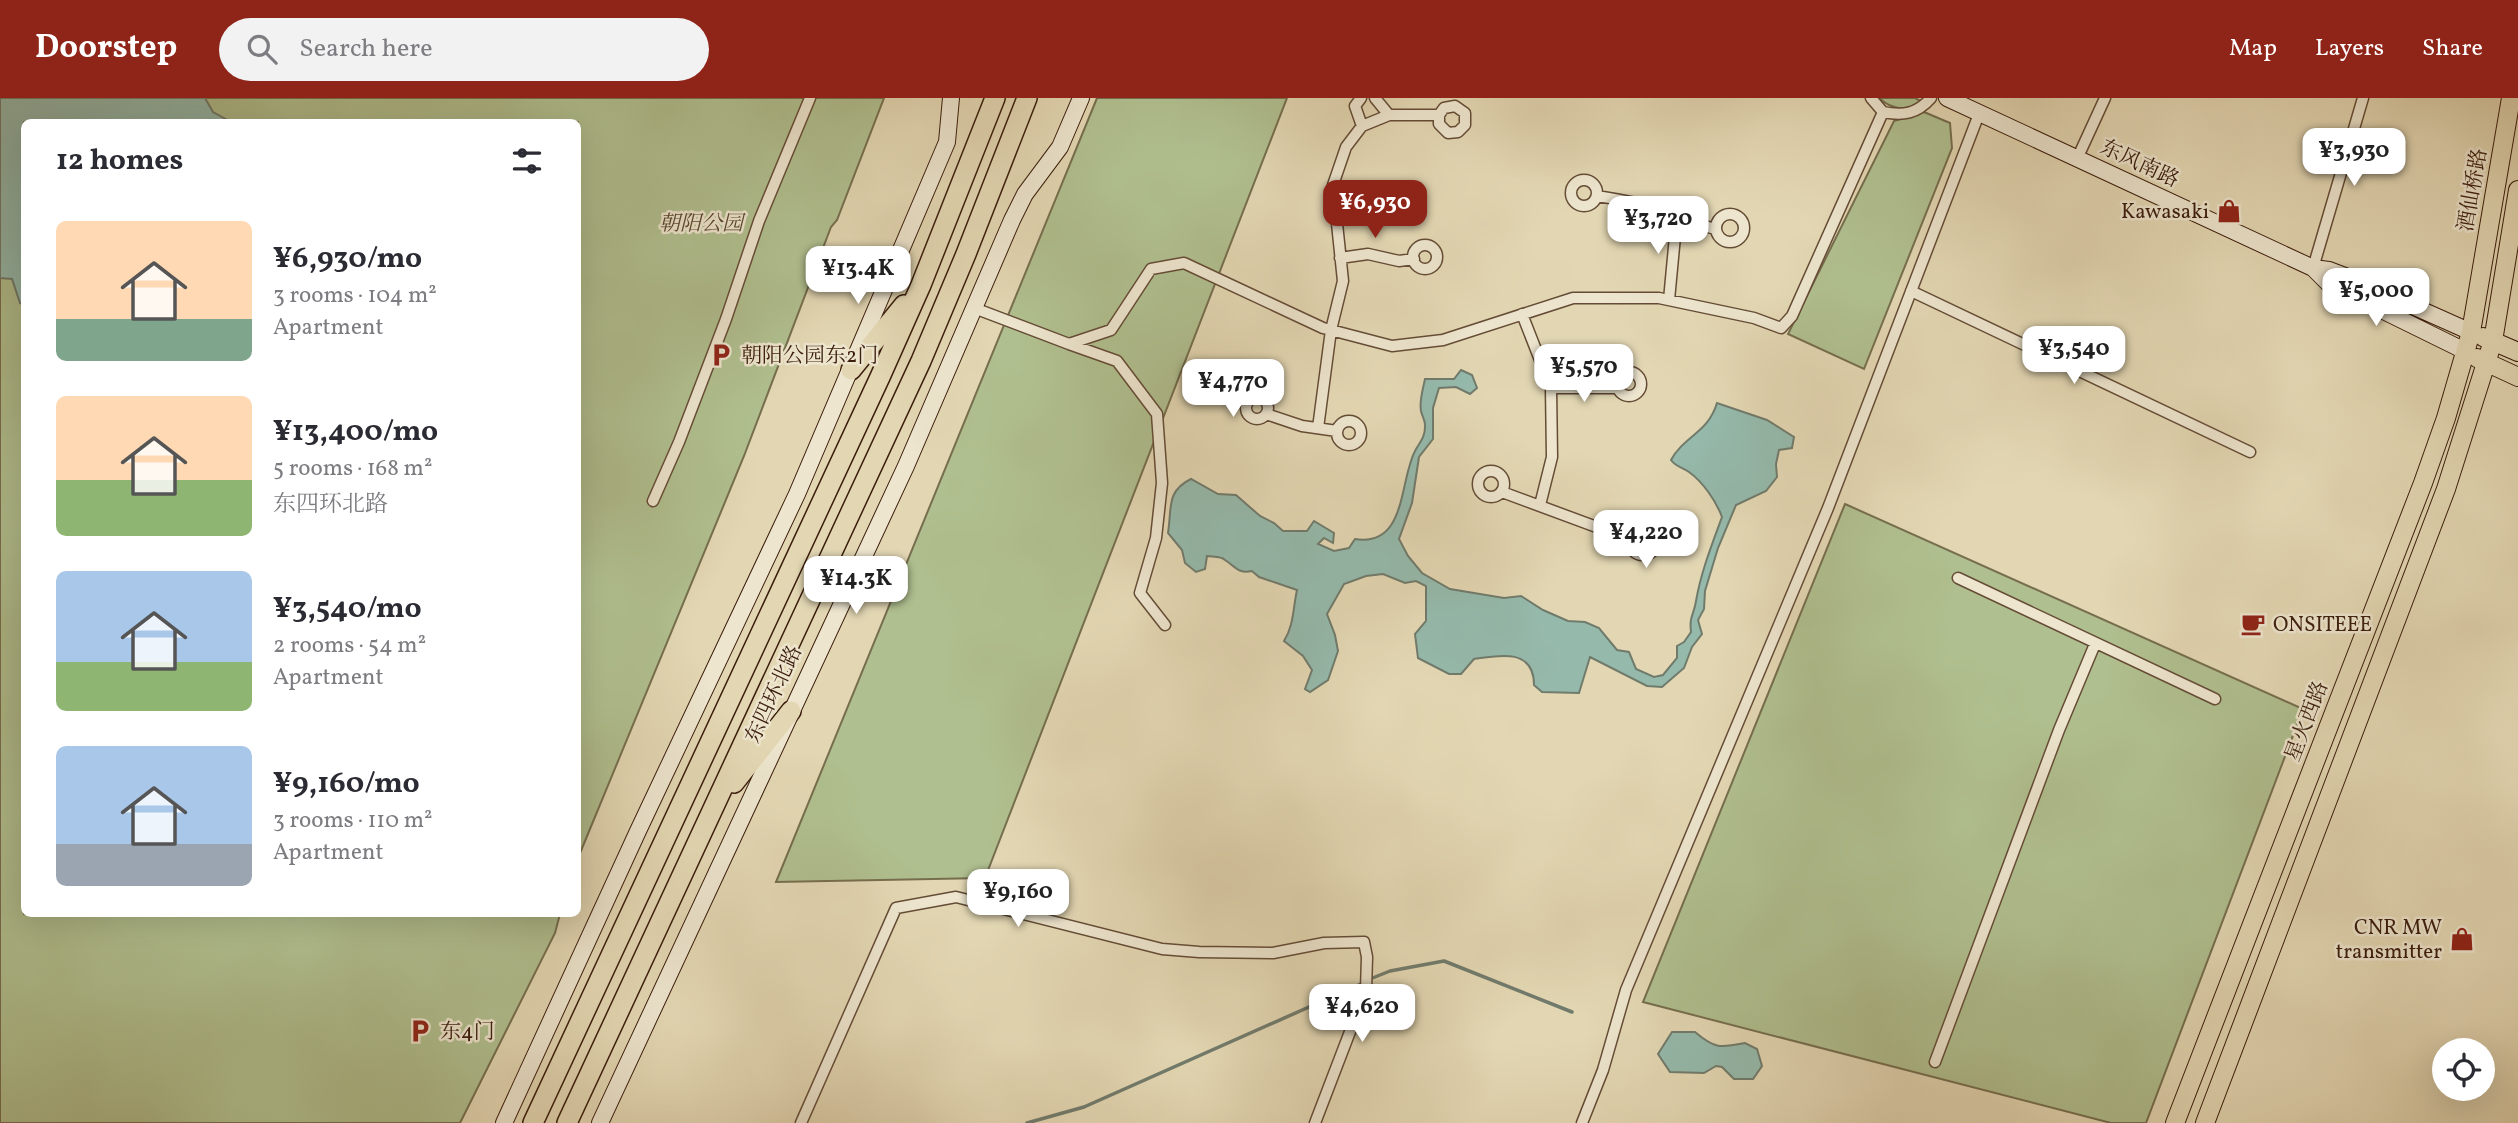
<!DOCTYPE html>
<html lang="en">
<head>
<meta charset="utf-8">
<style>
  :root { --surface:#fff; --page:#f2f2f3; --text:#2b2b33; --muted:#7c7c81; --accent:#8f2418 }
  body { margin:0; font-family:Vollkorn,"Noto Serif SC",serif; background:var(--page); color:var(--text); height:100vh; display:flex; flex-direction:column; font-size:26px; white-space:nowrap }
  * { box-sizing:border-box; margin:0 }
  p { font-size:23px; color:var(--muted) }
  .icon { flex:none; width:38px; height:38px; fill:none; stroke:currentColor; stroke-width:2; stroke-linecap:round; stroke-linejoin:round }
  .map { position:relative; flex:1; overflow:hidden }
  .side { position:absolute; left:21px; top:21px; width:560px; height:798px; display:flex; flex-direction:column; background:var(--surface); border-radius:10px; box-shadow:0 7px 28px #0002 }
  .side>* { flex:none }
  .tools { position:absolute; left:2432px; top:940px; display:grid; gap:14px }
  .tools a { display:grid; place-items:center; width:63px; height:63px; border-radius:50%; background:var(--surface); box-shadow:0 7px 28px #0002; font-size:35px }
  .price { position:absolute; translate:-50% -60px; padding:0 16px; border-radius:14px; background:#fff; color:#222; font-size:23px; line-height:46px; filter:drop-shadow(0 2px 4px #0008) }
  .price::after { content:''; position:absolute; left:50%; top:42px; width:21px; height:16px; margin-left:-10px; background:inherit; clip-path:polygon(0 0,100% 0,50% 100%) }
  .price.on { background:var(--accent); color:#fff }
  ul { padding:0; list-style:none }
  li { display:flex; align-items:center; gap:21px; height:175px; padding:0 35px }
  li span { display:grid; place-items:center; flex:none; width:196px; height:140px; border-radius:10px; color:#555 }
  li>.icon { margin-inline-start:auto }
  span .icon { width:84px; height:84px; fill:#fffc; stroke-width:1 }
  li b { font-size:30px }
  h2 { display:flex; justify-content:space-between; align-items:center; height:84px; padding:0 35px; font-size:30px }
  header { display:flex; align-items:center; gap:42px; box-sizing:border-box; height:98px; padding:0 35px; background:var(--accent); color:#fff }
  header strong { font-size:33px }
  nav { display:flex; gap:38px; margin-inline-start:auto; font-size:24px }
  .search { width:490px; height:63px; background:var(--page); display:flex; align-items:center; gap:18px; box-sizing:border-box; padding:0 24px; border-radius:38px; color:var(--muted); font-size:26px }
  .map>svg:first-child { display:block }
  .green { fill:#b0bf8f; stroke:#766e4e; stroke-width:2 }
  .water { fill:#95baac; stroke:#717b6c; stroke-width:2 }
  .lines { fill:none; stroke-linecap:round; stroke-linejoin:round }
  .stream { stroke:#717b6c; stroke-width:3.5 }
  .street-casing { stroke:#654c36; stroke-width:13 }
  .secondary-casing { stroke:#3b1d0c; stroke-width:18 }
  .primary-casing { stroke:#3b1d0c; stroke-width:20 }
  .highway-casing { stroke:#3b1d0c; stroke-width:22 }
  .street { stroke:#ede5ce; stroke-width:10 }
  .secondary { stroke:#ede5ce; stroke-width:16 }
  .primary { stroke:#e3d7b3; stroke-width:18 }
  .highway { stroke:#e3d7b3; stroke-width:19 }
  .labels { text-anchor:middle; stroke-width:5; stroke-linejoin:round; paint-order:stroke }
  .street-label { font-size:21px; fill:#3b1d0c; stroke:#ede5ce }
  .poi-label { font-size:21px; fill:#3b1d0c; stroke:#ede5ce; text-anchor:start }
  .park-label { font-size:21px; font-style:italic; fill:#58462d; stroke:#ede5ce }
</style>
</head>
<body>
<header>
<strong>Doorstep</strong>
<div class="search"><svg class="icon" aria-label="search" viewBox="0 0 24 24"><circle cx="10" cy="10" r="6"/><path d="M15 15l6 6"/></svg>Search here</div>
<nav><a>Map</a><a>Layers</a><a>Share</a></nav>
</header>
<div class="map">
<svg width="2518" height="1025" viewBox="0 0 2518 1025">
  <rect width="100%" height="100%" fill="#e3d7b3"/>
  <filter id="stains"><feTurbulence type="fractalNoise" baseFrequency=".00286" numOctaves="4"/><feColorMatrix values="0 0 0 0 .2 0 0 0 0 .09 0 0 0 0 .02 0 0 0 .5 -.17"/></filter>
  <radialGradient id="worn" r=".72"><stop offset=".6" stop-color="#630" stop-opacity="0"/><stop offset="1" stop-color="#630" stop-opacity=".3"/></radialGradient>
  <path class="green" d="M0,0H884L837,122L831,129L744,358L578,760V24H24V816H560L555,835L460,1025H0Z
    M1097,0H1287L985,780L776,784Z
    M1879,0H1915L1921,3C1908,15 1891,11 1879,0Z
    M1924,14L1950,25L1952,50L1864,271L1788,236L1894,23Z
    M1845,406L2303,611L2146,1025H2111L1643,904Z"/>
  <path class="water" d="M0,0H205L213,14L231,24H24V207L20,205L12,181L0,180Z
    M1461,272L1472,277L1477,290L1470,296L1456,289L1439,290L1433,310V341L1419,359L1412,405L1399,441L1408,458L1422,475L1450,491L1504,500L1521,498L1543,512L1568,523L1585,524L1599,530L1617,552L1629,554L1636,571L1654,579L1663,577L1677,560V548L1684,544L1691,534C1689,518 1694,517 1696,503C1701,474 1712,446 1722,419C1716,403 1703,384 1689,374C1682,369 1676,369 1671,362C1684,338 1708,335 1717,305L1767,322L1794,339L1792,350L1779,352L1776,366L1777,379L1766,393L1736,407L1718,450L1705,493L1704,511L1698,522L1702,536L1692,549L1684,570L1662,589L1647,588L1590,559L1579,595L1542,594L1534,587C1534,550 1499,557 1474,561L1461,576H1449L1418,560L1415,536L1426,523V488L1416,483L1405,485L1383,476L1366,478L1344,486L1327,516L1335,537L1338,553L1328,582L1310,594L1305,591L1312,572L1303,558L1284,543C1294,527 1293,510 1297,492L1259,479L1252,473C1238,476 1236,469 1225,462C1221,458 1213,459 1207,458L1205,471L1196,474L1185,465L1182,452L1168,435C1172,410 1166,393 1191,381L1218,396L1236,397L1260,418L1274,425L1283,433H1307L1314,423L1334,435L1333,445L1324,440L1318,446L1334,453L1349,450L1355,441C1407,449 1399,383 1415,353C1419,345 1425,340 1425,329C1426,324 1422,318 1421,313C1419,303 1423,291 1425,281H1454Z
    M1672,934H1695C1715,951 1720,950 1745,945L1757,951L1762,968L1753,981H1734L1722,969L1716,968L1704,975L1670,974L1658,956Z"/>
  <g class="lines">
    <path class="stream" d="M1370,881L1390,873L1444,863L1572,914
      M1027,1025L1084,1009L1363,885"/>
    <g class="street-casing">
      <path id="street" d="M1361,0L1355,8L1362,28
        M1375,0L1389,17
        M1871,0L1883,14C1903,18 1917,16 1931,0
        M2077,61L2105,0
        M1571 95a13 13 0 1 1 26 0a13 13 0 1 1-26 0Z
        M1597,98C1623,102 1649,107 1674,116C1689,121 1701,128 1716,131
        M1716 130a14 14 0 1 1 28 0a14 14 0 1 1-28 0Z
        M1413 159a12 12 0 1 1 24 0a12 12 0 1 1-24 0Z
        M1340,160L1368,156L1399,163L1414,161
        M2313,170L2363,0
        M1911,193L2250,354
        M1669,202L1677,117
        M974,210L1069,246L1111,232L1151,171L1184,165L1323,230L1392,248L1443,242L1573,200H1659L1754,220L1781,230L1792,218L1883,14
        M1522,216L1551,290L1552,359L1540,407
        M1069,246L1117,263L1157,316L1162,385L1156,440L1140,495L1165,527
        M1617 286a12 12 0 1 1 24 0a12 12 0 1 1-24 0Z
        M1551,290H1618
        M1246 310a11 11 0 1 1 22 0a11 11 0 1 1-22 0Z
        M1266,316L1302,328L1337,333
        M1337 335a12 12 0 1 1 24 0a12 12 0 1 1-24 0Z
        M1318,330L1331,232L1343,183L1333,87L1346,49L1362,28L1389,17H1439L1444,10L1455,8L1465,15V27L1458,34L1448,35L1439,26V17
        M1478 386a13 13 0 1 1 26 0a13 13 0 1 1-26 0Z
        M1502,394L1629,441
        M653,403L679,344L726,221L759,123L810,0
        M1629 443a14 14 0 1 1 28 0a14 14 0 1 1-28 0Z
        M1958,480L2215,601
        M1935,964L2059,632L2095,546
        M801,1025L896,810L956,799L1162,851L1199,854L1273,855L1324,845L1364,844L1367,859L1366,892L1315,1025
        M1582,1025L1603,972L1626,892L1828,410L1979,16"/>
    </g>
    <g class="secondary-casing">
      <path id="secondary" d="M1947,0L2313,170L2329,172L2350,180L2471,234
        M2313,170L2328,185L2345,194L2465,253
        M504,1025L638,733L797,396L947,44L951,0
        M600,1025L906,368L1012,122L1025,96L1060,49L1081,0"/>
    </g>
    <g class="primary-casing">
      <path id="primary" d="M2483,239L2518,254
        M2477,260L2518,279
        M2175,1025L2423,385L2446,320L2471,234L2511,0
        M2205,1025L2446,391L2493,243L2518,92"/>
    </g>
    <g class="highway-casing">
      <path id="highway" d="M851,272L904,207
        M734,685L791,613
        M533,1025L880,279L921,187L995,0
        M567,1025L921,263L966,156L1027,0"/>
    </g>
    <use href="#street" class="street"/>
    <use href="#secondary" class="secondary"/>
    <use href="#primary" class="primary"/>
    <use href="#highway" class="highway"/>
  </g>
  <defs>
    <g id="shop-bare" transform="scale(1.89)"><path d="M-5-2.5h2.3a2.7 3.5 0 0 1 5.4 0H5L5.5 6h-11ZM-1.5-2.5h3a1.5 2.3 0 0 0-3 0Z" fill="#8f2418" stroke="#ede5ce" stroke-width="2.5" paint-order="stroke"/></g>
    <g id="parking-bare" transform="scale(1.89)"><path d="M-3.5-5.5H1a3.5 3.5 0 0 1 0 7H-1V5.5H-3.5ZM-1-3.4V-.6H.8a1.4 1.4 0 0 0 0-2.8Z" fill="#8f2418" stroke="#ede5ce" stroke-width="2.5" paint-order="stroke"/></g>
    <g id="cafe-bare" transform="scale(1.89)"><path d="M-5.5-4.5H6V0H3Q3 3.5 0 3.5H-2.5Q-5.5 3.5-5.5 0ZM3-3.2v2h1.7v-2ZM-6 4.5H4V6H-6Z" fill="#8f2418" stroke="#ede5ce" stroke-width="2.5" paint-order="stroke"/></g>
  </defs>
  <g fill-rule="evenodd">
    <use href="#shop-bare" x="2229" y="113"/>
    <use href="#parking-bare" x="721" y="257"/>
    <use href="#cafe-bare" x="2253" y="526"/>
    <use href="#shop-bare" x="2462" y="841"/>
    <use href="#parking-bare" x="420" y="933"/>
  </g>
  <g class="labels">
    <g class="street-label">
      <text transform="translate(2140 65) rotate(25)" y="7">东风南路</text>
      <text transform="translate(2472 92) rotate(-80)" y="7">酒仙桥路</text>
      <text transform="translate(773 596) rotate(-65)" y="7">东四环北路</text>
      <text transform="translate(2306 623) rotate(-69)" y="7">星火西路</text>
    </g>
    <g class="poi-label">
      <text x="2209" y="120" text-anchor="end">Kawasaki</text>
      <text x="741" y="264">朝阳公园东2门</text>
      <text x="2273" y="533">ONSITEEE</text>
      <text x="2442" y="836" text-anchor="end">CNR MW<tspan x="2442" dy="24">transmitter</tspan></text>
      <text x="440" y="940">东4门</text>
    </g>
    <g class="park-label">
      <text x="701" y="132">朝阳公园</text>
    </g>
  </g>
  <rect width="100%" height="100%" filter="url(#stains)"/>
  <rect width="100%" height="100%" fill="url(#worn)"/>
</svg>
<div class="tools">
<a><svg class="icon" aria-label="locate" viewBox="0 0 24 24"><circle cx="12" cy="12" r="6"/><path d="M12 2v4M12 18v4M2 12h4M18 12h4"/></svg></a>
</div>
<b class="price" style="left:2354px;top:90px">¥3,930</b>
<b class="price on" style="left:1375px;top:142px">¥6,930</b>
<b class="price" style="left:1658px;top:158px">¥3,720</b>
<b class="price" style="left:858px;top:208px">¥13.4K</b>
<b class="price" style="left:2376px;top:230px">¥5,000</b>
<b class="price" style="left:2074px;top:288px">¥3,540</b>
<b class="price" style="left:1584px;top:306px">¥5,570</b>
<b class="price" style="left:1233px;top:321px">¥4,770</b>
<b class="price" style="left:1646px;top:472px">¥4,220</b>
<b class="price" style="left:856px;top:518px">¥14.3K</b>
<b class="price" style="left:1018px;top:831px">¥9,160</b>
<b class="price" style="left:1362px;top:946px">¥4,620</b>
<section class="side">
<h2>12 homes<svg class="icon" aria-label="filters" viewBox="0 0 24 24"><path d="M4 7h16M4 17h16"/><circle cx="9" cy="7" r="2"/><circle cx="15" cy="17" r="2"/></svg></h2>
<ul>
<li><span style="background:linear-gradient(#ffd9b3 70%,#7fa58c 0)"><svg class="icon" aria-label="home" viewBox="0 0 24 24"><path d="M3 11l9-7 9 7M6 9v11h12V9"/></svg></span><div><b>¥6,930/mo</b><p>3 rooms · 104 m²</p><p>Apartment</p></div></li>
<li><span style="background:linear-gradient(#ffd9b3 60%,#8fb573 0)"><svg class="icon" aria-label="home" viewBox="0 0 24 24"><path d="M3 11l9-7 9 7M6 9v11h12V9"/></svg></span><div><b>¥13,400/mo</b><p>5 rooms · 168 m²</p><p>东四环北路</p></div></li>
<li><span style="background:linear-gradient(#a9c7e8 65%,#8fb573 0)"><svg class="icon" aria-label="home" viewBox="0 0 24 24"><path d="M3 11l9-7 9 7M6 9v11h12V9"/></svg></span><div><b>¥3,540/mo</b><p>2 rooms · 54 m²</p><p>Apartment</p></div></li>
<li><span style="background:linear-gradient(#a9c7e8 70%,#9aa5b1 0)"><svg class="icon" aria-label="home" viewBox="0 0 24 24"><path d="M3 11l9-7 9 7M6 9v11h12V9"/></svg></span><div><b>¥9,160/mo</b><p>3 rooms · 110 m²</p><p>Apartment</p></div></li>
</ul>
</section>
</div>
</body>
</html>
